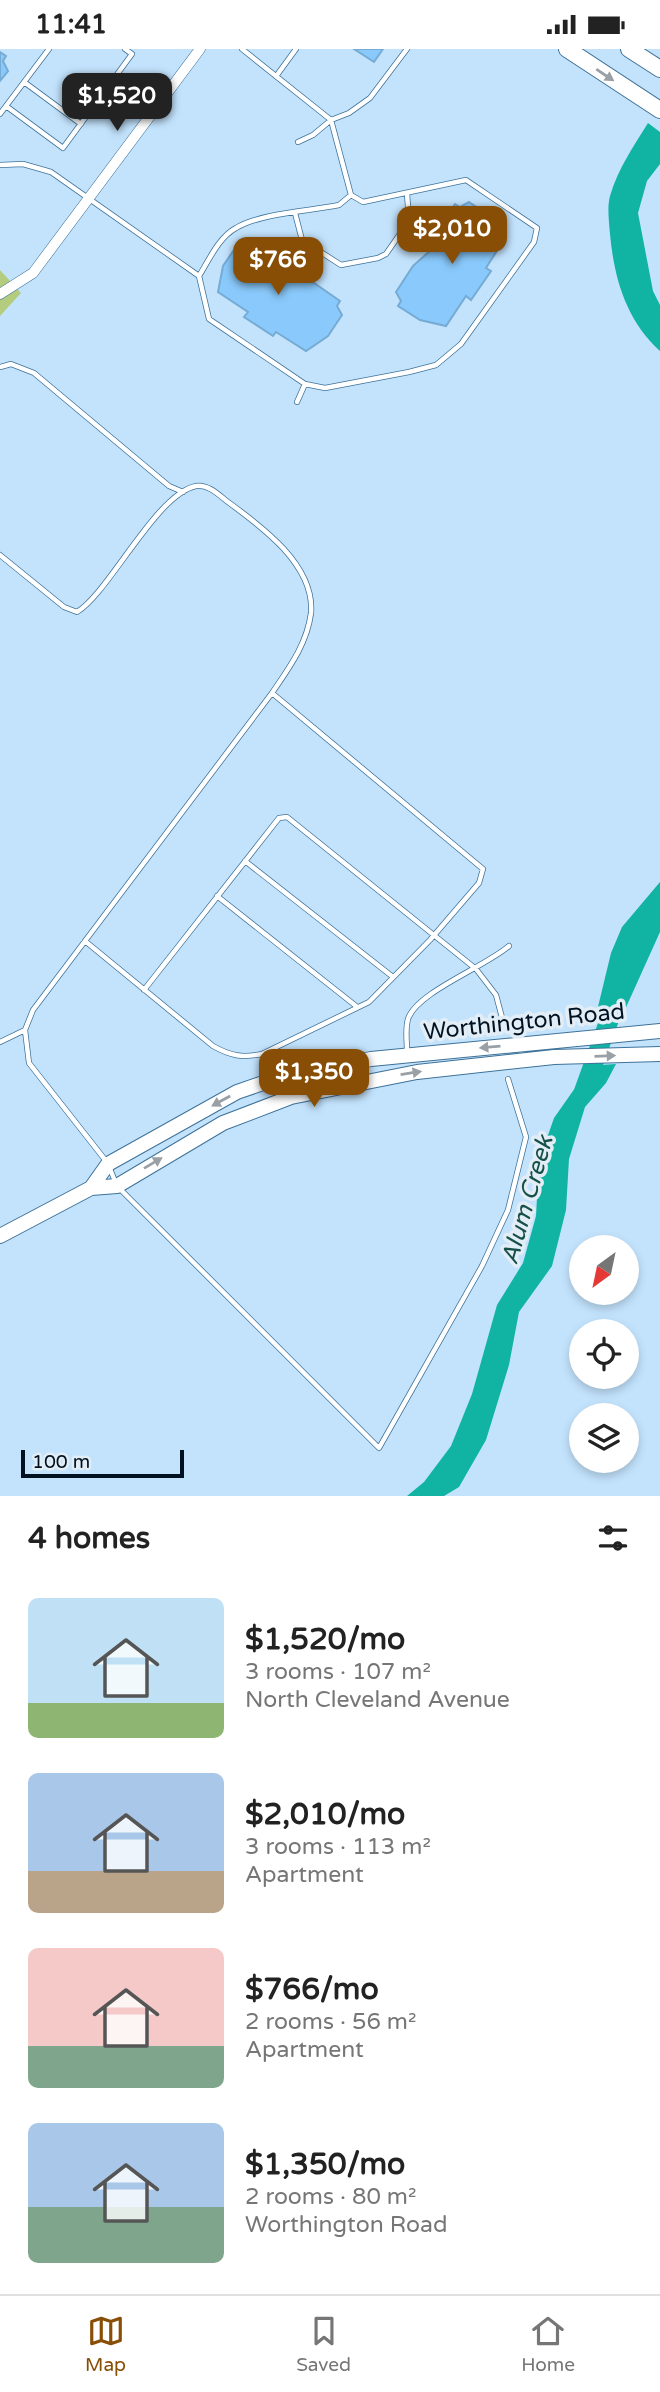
<!DOCTYPE html>
<html lang="en">
<head>
<meta charset="utf-8">
<style>
  :root { --surface:#fff; --page:#f6f6f6; --text:#222; --muted:#767676; --line:#e0e0e0; --accent:#884e05 }
  body { margin:0; font-family:"Varela Round",sans-serif; background:var(--page); color:var(--text); height:100vh; display:flex; flex-direction:column; font-size:26px; white-space:nowrap }
  * { box-sizing:border-box; margin:0 }
  p { font-size:23px; color:var(--muted) }
  .icon { flex:none; width:38px; height:38px; fill:none; stroke:currentColor; stroke-width:2; stroke-linecap:round; stroke-linejoin:round }
  .map { position:relative; height:1447px; overflow:hidden }
  .details { display:flex; flex-direction:column; background:var(--surface); flex:1 }
  .details>* { flex:none }
  .needle { width:46px; rotate:213deg }
  .controls { position:absolute; left:569px; top:1186px; display:grid; gap:14px }
  .controls a { display:grid; place-items:center; width:70px; height:70px; border-radius:50%; background:var(--surface); box-shadow:0 4px 10px #0003; font-size:35px }
  .scale { position:absolute; left:21px; bottom:18px; width:163px; box-sizing:border-box; padding-left:7px; border:4px solid #001221; border-top:0; font-size:19px; line-height:24px; white-space:nowrap; color:#001221; -webkit-text-stroke:5px #e2edf6; paint-order:stroke }
  .price { position:absolute; translate:-50% -60px; padding:0 16px; border-radius:14px; background:var(--accent); color:#fff; font-size:23px; line-height:46px; filter:drop-shadow(0 2px 4px #0008) }
  .price::after { content:''; position:absolute; left:50%; top:42px; width:21px; height:16px; margin-left:-10px; background:inherit; clip-path:polygon(0 0,100% 0,50% 100%) }
  .price.selected { background:#222; color:#fff }
  ul { padding:0; list-style:none }
  li { display:flex; align-items:center; gap:21px; height:175px; padding:0 28px }
  li span { display:grid; place-items:center; flex:none; width:196px; height:140px; border-radius:10px; color:#555 }
  li>.icon { margin-inline-start:auto }
  span .icon { width:84px; height:84px; fill:#fffc; stroke-width:1 }
  li b { font-size:30px }
  h2 { display:flex; justify-content:space-between; align-items:center; height:84px; padding:0 28px; font-size:30px }
  .status { display:flex; justify-content:space-between; align-items:center; height:49px; padding:0 35px; background:var(--surface); direction:ltr }
  .status svg { height:19px; fill:currentColor }
  .tab-bar { display:flex; justify-content:space-around; align-items:center; height:98px; border-top:2px solid var(--line); background:var(--surface); font-size:19px; color:var(--muted) }
  .tab-bar a { display:grid; justify-items:center; gap:4px }
  .tab-bar .selected { color:var(--accent) }
  .map>svg:first-child { display:block }
  .green { fill:#b4cc7d }
  .water { fill:#11b3a2 }
  .lines { fill:none; stroke-linecap:round; stroke-linejoin:round }
  .river { stroke:#11b3a2; stroke-width:19 }
  .building { fill:#89c9fb; stroke:#76abd4; stroke-width:2 }
  .service-casing { stroke:#3e7299; stroke-width:6 }
  .minor-casing { stroke:#3e7299; stroke-width:11 }
  .secondary-casing { stroke:#3e7299; stroke-width:16 }
  .primary-casing { stroke:#3e7299; stroke-width:18 }
  .service { stroke:#fff; stroke-width:4.5 }
  .minor { stroke:#fff; stroke-width:10 }
  .secondary { stroke:#fff; stroke-width:14 }
  .primary { stroke:#fff; stroke-width:16 }
  .oneway { fill:#99a0a6 }
  .labels { text-anchor:middle; stroke-width:7; stroke-linejoin:round; paint-order:stroke }
  .street-label { font-size:23px; fill:#001221; stroke:#e2edf6 }
  .water-label { font-size:24px; font-style:italic; fill:#165049; stroke:#e2edf6 }
</style>
</head>
<body>
<div class="status"><b>11:41</b><svg viewBox="0 0 49 12"><path d="M0 12V9h3v3zM5 12V6h3v6zM10 12V3h3v9zM15 12V0h3v12zM26 1h20v11H26zM47 4h2v5h-2z"/></svg></div>
<div class="map">
<svg width="660" height="1447" viewBox="0 0 660 1447">
  <rect width="100%" height="100%" fill="#c3e3fd"/>
  <path class="green" d="M0,221L21,244L0,267Z"/>
  <path class="water" d="M648,74L660,83V115L647,132L638,164L653,242L660,256V302C626,271 614,229 610,185C609,173 607,158 610,147C618,120 633,98 648,74Z
    M660,833V883L623,965L597,962L611,904L622,878Z
    M616,1015L606,1034L585,1058L569,1110L566,1161L552,1217L519,1263L509,1316L486,1391L459,1438L444,1447H407L424,1433L451,1397L472,1345L497,1256L523,1214L536,1167L539,1112L554,1069L575,1039L584,1017Z"/>
  <g class="lines">
    <path class="river" d="M584,1041L620,941"/>
  </g>
  <path class="building" d="M354,0H383L374,13Z
    M0,3L6,7L3,12L8,22L0,32Z
    M469,153L490,167L505,189L486,219L491,222L471,251L466,247L446,277L420,271L398,257L401,252L396,243L413,217L432,200L437,181L455,155L460,158Z
    M252,193L278,210L295,229L314,234L340,252L337,257L342,266L328,287L306,302L276,283L273,287L244,268L248,263L218,243L223,217L238,195L242,198Z"/>
  <g class="lines">
    <g class="service-casing">
      <path id="service" d="M242,0L331,71L351,146
        M277,26L296,0
        M24,33L81,75
        M6,57L63,99L132,5L125,0
        M0,65L49,0
        M298,93L313,86L331,71L349,64L370,49L407,0
        M0,116L23,115L51,123L199,227
        M466,131L537,179L534,193L461,295L436,316L409,323L325,339L305,335L209,270L199,227C209,211 219,188 236,179C261,164 310,162 339,156L351,146L363,153Z
        M295,164L302,191L341,216L378,209L386,205L409,172L407,144
        M0,318L11,315L34,324L169,437L183,443
        M297,353L305,335
        M0,506L64,558L77,563C109,544 156,445 196,437C208,435 219,446 228,453C261,477 315,516 311,564C307,595 289,619 272,644L33,961L25,981L29,1014L106,1112
        M245,812L393,928
        M217,847L356,957
        M85,892L213,997C231,1007 242,1009 262,1005L369,953L430,891L479,834L483,820L272,644
        M144,941L279,769L287,768L476,920L496,946L504,976
        M0,993L25,981
        M407,1002C407,992 405,980 408,970C417,943 485,918 509,897
        M110,1120L117,1137L379,1399L482,1217L508,1161L526,1088L508,1030"/>
    </g>
    <g class="minor-casing">
      <path id="minor" d="M0,245L33,224L200,0"/>
    </g>
    <g class="secondary-casing">
      <path id="secondary" d="M91,1139L108,1115L237,1043L286,1026L371,1010L660,982
        M0,1187L91,1139L117,1137L223,1074L291,1048L417,1023L554,1008L660,1005"/>
    </g>
    <g class="primary-casing">
      <path id="primary" d="M567,0L660,61
        M629,0L660,20"/>
    </g>
    <use href="#service" class="service"/>
    <use href="#minor" class="minor"/>
    <use href="#secondary" class="secondary"/>
    <use href="#primary" class="primary"/>
  </g>
  <defs><path id="oneway-solid" d="M-6-.8H1V-3.2L6.5 0L1 3.2V.8H-6Z" transform="scale(1.75)"/></defs>
  <g class="oneway">
    <use href="#oneway-solid" transform="translate(605 26) rotate(34)"/>
    <use href="#oneway-solid" transform="translate(490 998) rotate(175)"/>
    <use href="#oneway-solid" transform="translate(605 1007) rotate(-2)"/>
    <use href="#oneway-solid" transform="translate(411 1024) rotate(-9)"/>
    <use href="#oneway-solid" transform="translate(221 1052) rotate(151)"/>
    <use href="#oneway-solid" transform="translate(153 1114) rotate(-31)"/>
  </g>
  <g class="labels">
    <g class="street-label">
      <text transform="translate(524 972) rotate(-6)" y="8">Worthington Road</text>
    </g>
    <g class="water-label">
      <text transform="translate(527 1151) rotate(-74)" y="8">Alum Creek</text>
    </g>
  </g>
</svg>
<div class="controls">
<a><svg class="needle" viewBox="-14 -14 28 28"><path d="M0-13l5 13h-10z" fill="#e53935"/><path d="M0 13l5-13h-10z" fill="#767676"/></svg></a>
<a><svg class="icon" aria-label="locate" viewBox="0 0 24 24"><circle cx="12" cy="12" r="6"/><path d="M12 2v4M12 18v4M2 12h4M18 12h4"/></svg></a>
<a><svg class="icon" aria-label="layers" viewBox="0 0 24 24"><path d="M12 4l9 5-9 5-9-5zM3 14l9 5 9-5"/></svg></a>
</div>
<div class="scale">100 m</div>
<b class="price selected" style="left:117px;top:84px">$1,520</b>
<b class="price" style="left:452px;top:217px">$2,010</b>
<b class="price" style="left:278px;top:248px">$766</b>
<b class="price" style="left:314px;top:1060px">$1,350</b>
</div>
<section class="details">
<h2>4 homes<svg class="icon" aria-label="filters" viewBox="0 0 24 24"><path d="M4 7h16M4 17h16"/><circle cx="9" cy="7" r="2"/><circle cx="15" cy="17" r="2"/></svg></h2>
<ul>
<li><span style="background:linear-gradient(#bfe0f5 75%,#8fb573 0)"><svg class="icon" aria-label="home" viewBox="0 0 24 24"><path d="M3 11l9-7 9 7M6 9v11h12V9"/></svg></span><div><b>$1,520/mo</b><p>3 rooms · 107 m²</p><p>North Cleveland Avenue</p></div></li>
<li><span style="background:linear-gradient(#a9c7e8 70%,#b9a48a 0)"><svg class="icon" aria-label="home" viewBox="0 0 24 24"><path d="M3 11l9-7 9 7M6 9v11h12V9"/></svg></span><div><b>$2,010/mo</b><p>3 rooms · 113 m²</p><p>Apartment</p></div></li>
<li><span style="background:linear-gradient(#f6c9c9 70%,#7fa58c 0)"><svg class="icon" aria-label="home" viewBox="0 0 24 24"><path d="M3 11l9-7 9 7M6 9v11h12V9"/></svg></span><div><b>$766/mo</b><p>2 rooms · 56 m²</p><p>Apartment</p></div></li>
<li><span style="background:linear-gradient(#a9c7e8 60%,#7fa58c 0)"><svg class="icon" aria-label="home" viewBox="0 0 24 24"><path d="M3 11l9-7 9 7M6 9v11h12V9"/></svg></span><div><b>$1,350/mo</b><p>2 rooms · 80 m²</p><p>Worthington Road</p></div></li>
</ul>
</section>
<nav class="tab-bar">
<a class="selected"><svg class="icon" aria-label="map" viewBox="0 0 24 24"><path d="M3 6l6-2 6 2 6-2v14l-6 2-6-2-6 2zM9 4v14M15 6v14"/></svg>Map</a>
<a><svg class="icon" aria-label="saved" viewBox="0 0 24 24"><path d="M7 4h10v16l-5-4-5 4z"/></svg>Saved</a>
<a><svg class="icon" aria-label="home" viewBox="0 0 24 24"><path d="M3 11l9-7 9 7M6 9v11h12V9"/></svg>Home</a>
</nav>
</body>
</html>
